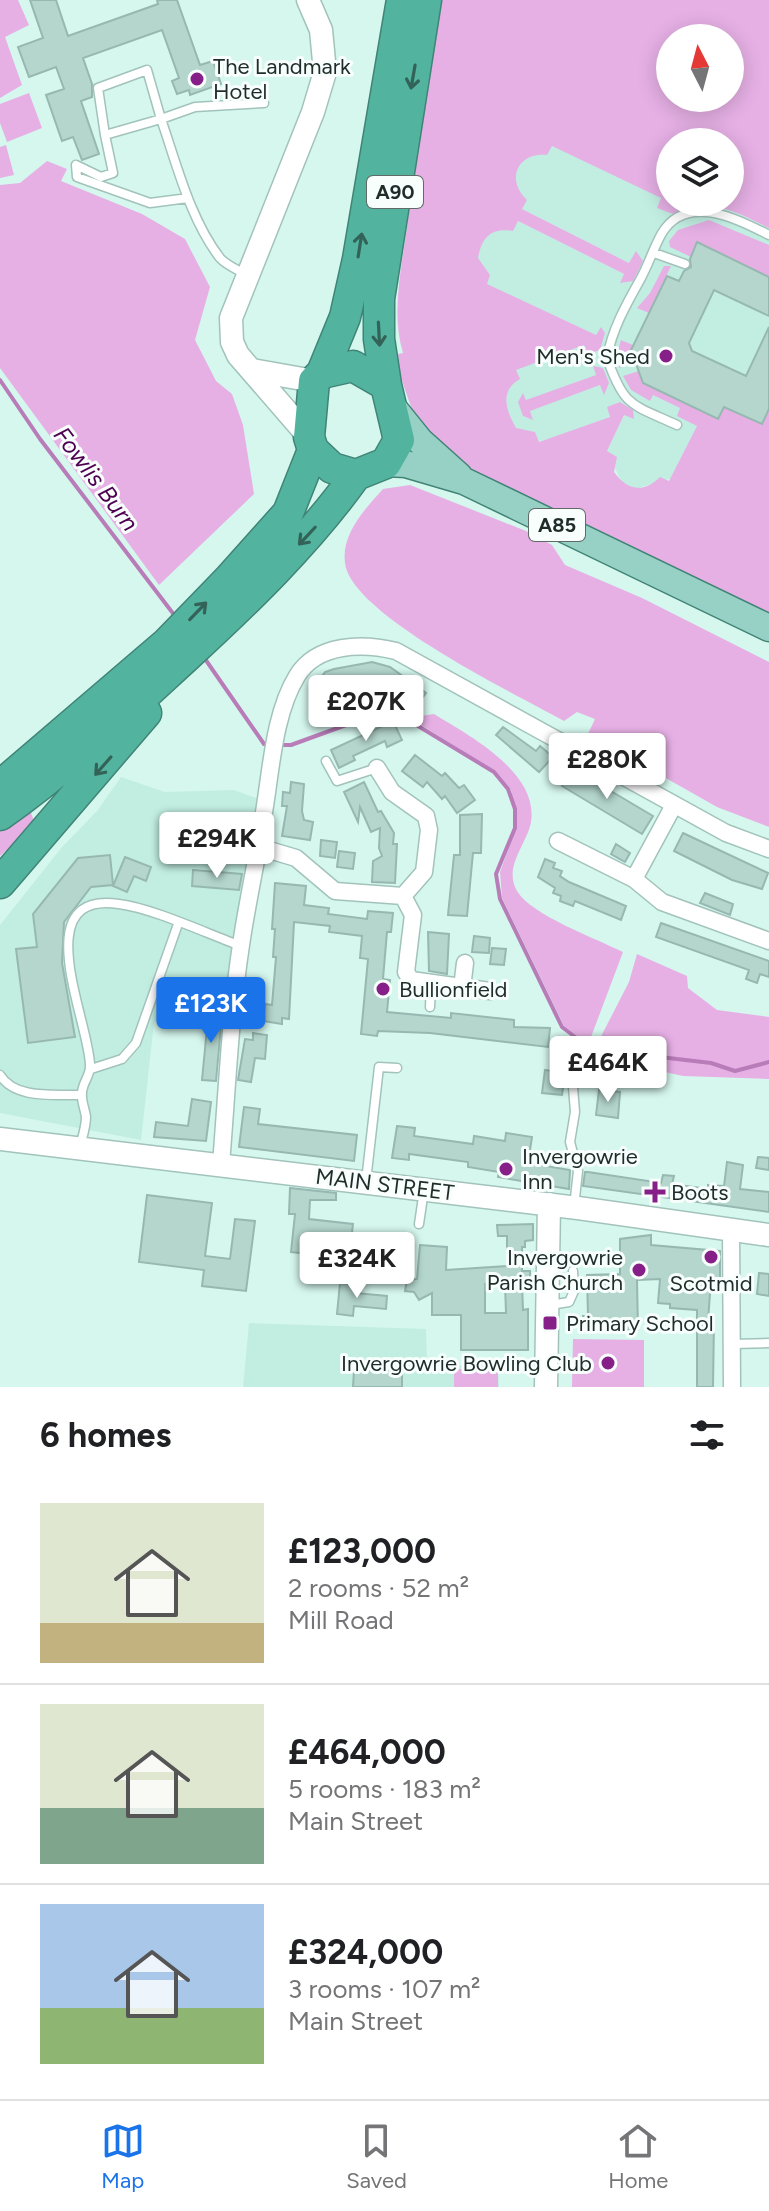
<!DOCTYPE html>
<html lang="en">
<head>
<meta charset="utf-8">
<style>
  :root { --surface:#fff; --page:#f6f6f6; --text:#202124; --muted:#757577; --line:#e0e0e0; --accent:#1a73e8 }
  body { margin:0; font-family:Figtree,sans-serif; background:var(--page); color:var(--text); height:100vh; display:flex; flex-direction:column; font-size:30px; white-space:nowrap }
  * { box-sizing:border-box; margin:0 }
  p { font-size:26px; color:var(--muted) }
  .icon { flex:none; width:44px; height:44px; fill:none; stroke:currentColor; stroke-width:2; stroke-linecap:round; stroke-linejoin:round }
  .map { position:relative; height:1387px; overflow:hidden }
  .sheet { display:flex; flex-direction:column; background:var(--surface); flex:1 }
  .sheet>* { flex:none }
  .needle { width:52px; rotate:354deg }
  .tools { position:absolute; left:656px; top:24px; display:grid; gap:16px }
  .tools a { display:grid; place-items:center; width:88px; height:88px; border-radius:50%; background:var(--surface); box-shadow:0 4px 20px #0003; font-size:40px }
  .price { position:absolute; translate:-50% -68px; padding:0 18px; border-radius:8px; background:#fff; color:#222; font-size:26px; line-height:52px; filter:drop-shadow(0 2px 4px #0008) }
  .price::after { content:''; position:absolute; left:50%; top:48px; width:24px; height:18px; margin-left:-12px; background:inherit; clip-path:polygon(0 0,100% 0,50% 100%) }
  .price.selected { background:var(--accent); color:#fff }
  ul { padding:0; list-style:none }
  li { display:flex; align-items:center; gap:24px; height:200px; padding:0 40px }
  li+li { border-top:2px solid var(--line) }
  li span { display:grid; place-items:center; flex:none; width:224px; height:160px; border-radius:0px; color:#555 }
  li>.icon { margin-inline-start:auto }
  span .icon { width:96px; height:96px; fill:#fffc; stroke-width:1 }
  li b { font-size:34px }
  h2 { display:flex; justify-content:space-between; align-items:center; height:96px; padding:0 40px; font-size:34px }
  .dock { display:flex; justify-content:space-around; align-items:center; height:112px; border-top:2px solid var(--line); background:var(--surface); font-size:22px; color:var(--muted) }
  .dock a { display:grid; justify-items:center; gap:4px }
  .dock .selected { color:var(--accent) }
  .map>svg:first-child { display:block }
  .built { fill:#c2eee2 }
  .green { fill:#e6b0e5; fill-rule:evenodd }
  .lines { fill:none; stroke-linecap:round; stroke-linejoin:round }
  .stream { stroke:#b87cb8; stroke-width:4 }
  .building { fill:#b4d6cd; stroke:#97b8b0; stroke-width:2; fill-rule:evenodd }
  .lane-casing { stroke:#a2c3bb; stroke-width:11 }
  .street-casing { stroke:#a2c3bb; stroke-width:19 }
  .secondary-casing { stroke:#a2c3bb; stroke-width:25 }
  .primary-casing { stroke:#408476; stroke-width:29 }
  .highway-casing { stroke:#408476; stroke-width:33 }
  .lane { stroke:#fff; stroke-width:8 }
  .street { stroke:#fff; stroke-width:16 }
  .secondary { stroke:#fff; stroke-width:22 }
  .primary { stroke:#97d1c5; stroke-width:26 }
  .highway { stroke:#52b39f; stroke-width:30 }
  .oneway { stroke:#336258 }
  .poi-dot { fill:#862088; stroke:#f7fefc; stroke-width:3 }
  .labels { text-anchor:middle; stroke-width:6; stroke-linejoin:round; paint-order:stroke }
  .shield { fill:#f7fefc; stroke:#606b68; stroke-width:2 }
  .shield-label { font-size:20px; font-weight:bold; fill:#1f2c29 }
  .poi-label { font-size:22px; fill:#1f2c29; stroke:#f7fefc; text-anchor:start }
  .street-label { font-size:22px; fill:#1f2c29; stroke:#f7fefc }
  .water-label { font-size:24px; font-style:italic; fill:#4f0051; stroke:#f7fefc }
</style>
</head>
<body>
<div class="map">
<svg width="769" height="1387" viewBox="0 0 769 1387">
  <rect width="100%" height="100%" fill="#d5f7ee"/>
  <path class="built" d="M555,142L664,193L658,208L673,214L696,205H720L769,228V450L635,489L622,483L607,451L624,415L538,442L495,435L484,295L470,255L480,230L518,221L624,274L629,263L522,209L508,167Z
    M121,777L165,792L234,790L259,799L229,1000L184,998L154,1022L141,1140L0,1113V925L62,847L97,811Z
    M249,1323L426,1329L427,1365L498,1366L499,1387H243Z"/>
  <path class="green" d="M0,0H18L29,25L5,37L22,85L0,98Z
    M441,0H769V228C731,210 715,198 673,214L657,208L661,198L552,146L547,155C518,152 505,179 527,200L522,209L629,263L636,251L643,261L633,281L620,283L624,274L518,221L513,231C491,227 482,237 478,258L490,275L487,284L596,335L601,327L605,333L600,350L588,354L584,345L516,370L520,379C499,391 506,410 516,428L535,432L539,442L610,417L607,407L620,402L633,410L634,419L624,415L607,451L617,457L614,472C627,490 643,494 660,477L669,481L697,426L677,416L680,408L653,395L650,401L631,390L623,376L639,371L762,424L769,409V616L474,478L416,421L393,355L403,353C390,310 403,263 408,219C418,146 428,73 441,0ZM670,38H730V98H670ZM670,142H730V202H670Z
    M29,93L42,128L7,142L0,123V104Z
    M6,145L14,175L0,178V147Z
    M47,161L67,169L61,181L142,214L185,239L210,287L195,340L216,381L232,394L243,425L254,494L159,585L0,368V185L20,183Z
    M709,220L769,245V277L698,243L691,257L670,247L669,241L678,230Z
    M664,266H671L649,313L637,308L650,293Z
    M621,340L633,345L631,350L635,362L619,368L617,354Z
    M593,366L603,368L609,383L604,395L600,385L530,411L533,420L523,416L518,402L523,393L526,400L596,375Z
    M410,485L526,531L552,545L565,565L642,598L769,662V827L717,807L588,734L595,719L577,712L564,721C518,695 351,615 345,563C341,534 365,509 383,489Z
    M434,714C468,735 539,772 531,822C527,844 503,867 517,891C531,915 597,939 623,952L591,1037L582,1040L564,1026L502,898L500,872L517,825L511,790L495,771L421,725V716Z
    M29,807L35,824L0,856V829Z
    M637,954L687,976L688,988L717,1010L769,1017V1079L683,1076L633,1065L612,1068L594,1063L592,1054L629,982Z
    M573,1339L644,1340V1387H572Z
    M454,1369H498V1387H454Z"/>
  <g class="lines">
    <path class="stream" d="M0,380L40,439L175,616
      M203,656L264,744H268
      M277,745H291L390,709L494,772L508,789L515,809V828L496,874L500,899L562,1027L583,1043L609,1051L711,1063L735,1071L769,1062"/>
  </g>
  <path class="building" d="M30,0H56L68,36L158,4L157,0H177L200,65L213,61L221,84L190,95L189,90L177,94L172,81L179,78L162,30L83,58L92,84V97L81,101L99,154L82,160L73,137L62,141L46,95L64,89L56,67L29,77L18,47L43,38Z
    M697,242L769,277V316L714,290L689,343L692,351L746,376L769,327V409L762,424L724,407L718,419L643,383L631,350L667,276L679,281L684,271L691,267L690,259Z
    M372,662L390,667L426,693L416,706L386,683H349L333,694L317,683L325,672L334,669Z
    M393,721L402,740L387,747L385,741L353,756L355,760L339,768L331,750Z
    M503,727L536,751L540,746L553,757L539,772L496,735Z
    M415,755L442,776L445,773L459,788L464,785L475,800L457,813L445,796L442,799L427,782L423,787L402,771Z
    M572,768L653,816L642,834L562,786Z
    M291,782L304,784L302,811L304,820L313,822L310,840L282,836L287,806H282L283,792L290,793Z
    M364,782L378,812L381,811L394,833L393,844H397L395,883L372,882L373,861L382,856L379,848L380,828L371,832L360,807L358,822L344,792Z
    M482,814L481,853H473L467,916L448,915L454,855H460V815Z
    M683,833L768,873L762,889L732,880L674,851Z
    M321,840L337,842L335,858L320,856Z
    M616,844L630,853L625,862L611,854Z
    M339,851L355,853L353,869L337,867Z
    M110,855L113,885L91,887L64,922L62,963L75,1037L28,1043L16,949L37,947L33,914L78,858Z
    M125,857L151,867L146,881L134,876L127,892L113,886Z
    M545,859L555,863L553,868L562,871L560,876L569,882L626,906L621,920L575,901L573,906L560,901L561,896L553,893L555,888L538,877Z
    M193,870L242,874L239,890L192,886Z
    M275,883L306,886L304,905L329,908L328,914L367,919L368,911L393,913L391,932H387L383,979L390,980L387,1012L451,1018V1013L514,1020V1027L550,1028L548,1047L430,1033L378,1031L377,1036L361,1034L368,959L360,958L362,936L329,932L330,926L294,922L289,1019L282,1018V1024L263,1021L265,1004L272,1005L276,957H273L275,929H272Z
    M705,893L733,904L730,915L700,903Z
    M661,923L769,961V977L760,974L757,983L746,979L749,970L656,937Z
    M428,932L449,934L447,974L429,971Z
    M474,936L490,938L489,953L472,952Z
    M492,948L506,949L504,965L490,964Z
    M202,1012L222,1015L216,1081L202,1080L207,1028L200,1027Z
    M253,1033L267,1035L265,1059L255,1058L251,1082L238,1080L245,1039L253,1040Z
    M545,1070L565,1073L562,1095L542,1093Z
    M599,1090L620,1092L618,1118L596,1115Z
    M192,1099L211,1102L206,1141L154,1137L156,1122L188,1126Z
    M244,1107L260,1109L258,1124L357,1135L354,1161L239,1147Z
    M397,1126L415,1128L414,1136L473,1144L474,1136L505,1141L506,1133L532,1137L528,1163L570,1170L569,1189L498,1177L499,1172L468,1167V1162L409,1154V1160L392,1158Z
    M758,1157L769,1158V1170L756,1168Z
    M727,1162L743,1165L740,1189L769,1192V1212L583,1186L585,1172H588L661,1183L663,1175L674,1176L672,1184L708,1189V1185L724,1186Z
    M290,1188L336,1193V1200H310L309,1219L353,1224L349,1258L291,1252L295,1214H289Z
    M147,1195L212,1203L205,1256L230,1259L235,1219L255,1221L246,1291L202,1286L204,1270L139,1262Z
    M533,1224V1240L525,1241V1247H522V1271H530V1284H522L523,1310L528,1309V1350H461V1315H432V1293L419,1300L414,1292L405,1291L407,1279H417L420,1245L447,1247L446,1270L507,1266V1236H498L497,1225ZM485,1284H505L506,1313H485Z
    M651,1235V1245L720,1251V1281L711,1280L708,1321H714L713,1387H697V1310L670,1308V1304L658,1303L660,1279L637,1280L638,1330H583V1316H588L587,1275L620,1274V1239Z
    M759,1273L769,1274V1296L757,1294Z
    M340,1283L357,1284L356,1293L387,1296L386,1309L354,1306L353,1316L337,1314Z
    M354,1370H402V1387H353Z"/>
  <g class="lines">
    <g class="lane-casing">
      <path id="lane" d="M147,70L161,119L105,135L98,88Z
        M105,135L113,173L101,177L76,165L77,177L150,203L188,198
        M654,253L685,264
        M247,275C238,270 226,265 220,258C190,219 177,165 161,119L195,107L264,103
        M677,425C631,404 624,407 607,358C612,329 627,303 641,278C649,263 654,247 662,233C687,192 739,220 769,235
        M326,761L337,781L377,768
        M430,1007L431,985
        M91,1069L122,1059L136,1043L178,924
        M0,1075C15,1100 56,1094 81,1095
        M573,1087L575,1112L570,1142L578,1171L574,1207
        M80,1147C82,1138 86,1127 86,1117C85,1109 81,1101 82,1093C82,1083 91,1075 90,1065C89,1021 26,890 119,904C152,908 208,934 241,946
        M366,1181L379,1067L397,1068
        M419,1224L424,1190
        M550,1305L569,1302L574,1291L573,1271
        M732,1344L769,1343"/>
    </g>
    <g class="street-casing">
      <path id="street" d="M558,841L634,879L662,902L769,941
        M259,847L296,858L335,891L403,896L424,872L429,830L426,816L392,792L377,768
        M634,879L674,805
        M403,896L413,915L406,972L411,980L490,991
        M462,988L465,963
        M221,1164C227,1092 230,1017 241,945C247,903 257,861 263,818C271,774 273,715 297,676C317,643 363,643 396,651L726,833L769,849
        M731,1230L732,1387"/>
    </g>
    <g class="secondary-casing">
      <path id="secondary" d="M308,0L321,30L325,72L313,112L231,318L232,342L238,355L309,437
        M251,370L314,381
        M0,1139L578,1208L769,1235
        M546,1387L549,1204"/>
    </g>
    <g class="primary-casing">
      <path id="primary" d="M395,410L420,441L459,476
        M386,463L406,464L464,481L769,628"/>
    </g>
    <g class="highway-casing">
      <path id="highway" d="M353,366L386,385L399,440L386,463L356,475L332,468L313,450L309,437L314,381L322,373Z
        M322,373L345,317L358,259L402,0
        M386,385L379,339V299L426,0
        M0,786L167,643L229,579L288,513L313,450
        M0,815C67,768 126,712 186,657C246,602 308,542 356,475
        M0,883L146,713"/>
    </g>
    <use href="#lane" class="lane"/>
    <use href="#street" class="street"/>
    <use href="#secondary" class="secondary"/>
    <use href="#primary" class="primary"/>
    <use href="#highway" class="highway"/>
  </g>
  <defs><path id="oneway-shaft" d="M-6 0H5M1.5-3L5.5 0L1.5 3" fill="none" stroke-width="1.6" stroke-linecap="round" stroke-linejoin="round" transform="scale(2)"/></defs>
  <g class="oneway">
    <use href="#oneway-shaft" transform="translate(413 77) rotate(100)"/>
    <use href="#oneway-shaft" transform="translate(360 245) rotate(-81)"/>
    <use href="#oneway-shaft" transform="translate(379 334) rotate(87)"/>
    <use href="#oneway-shaft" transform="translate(307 536) rotate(133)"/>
    <use href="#oneway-shaft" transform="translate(198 611) rotate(-46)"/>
    <use href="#oneway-shaft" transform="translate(103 766) rotate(131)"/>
  </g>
  <g class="poi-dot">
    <circle cx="197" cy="79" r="8"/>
    <circle cx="666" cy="356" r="8"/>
    <circle cx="383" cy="989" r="8"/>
    <circle cx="506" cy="1169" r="8"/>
    <path d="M651 1180h8v8h8v8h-8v8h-8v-8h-8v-8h8z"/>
    <circle cx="711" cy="1257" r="8"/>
    <circle cx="639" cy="1270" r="8"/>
    <rect x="542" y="1315" width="16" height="16" rx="4"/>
    <circle cx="608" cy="1363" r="8"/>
  </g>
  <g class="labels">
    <g class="shield">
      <rect x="367" y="176" width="56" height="32" rx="6"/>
      <rect x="529" y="509" width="56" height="32" rx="6"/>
    </g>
    <g class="shield-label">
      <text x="395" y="199">A90</text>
      <text x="557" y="532">A85</text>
    </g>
    <g class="poi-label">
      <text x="213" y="74">The Landmark<tspan x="213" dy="25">Hotel</tspan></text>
      <text x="650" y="364" text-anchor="end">Men's Shed</text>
      <text x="399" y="997">Bullionfield</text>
      <text x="522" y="1164">Invergowrie<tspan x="522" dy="25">Inn</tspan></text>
      <text x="671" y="1200">Boots</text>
      <text x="623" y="1265" text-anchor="end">Invergowrie<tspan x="623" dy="25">Parish Church</tspan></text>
      <text x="711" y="1291" text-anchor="middle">Scotmid</text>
      <text x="566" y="1331">Primary School</text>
      <text x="592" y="1371" text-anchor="end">Invergowrie Bowling Club</text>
    </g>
    <g class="street-label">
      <text transform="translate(385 1184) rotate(7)" y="8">MAIN STREET</text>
    </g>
    <g class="water-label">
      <text transform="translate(96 479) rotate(53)" y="8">Fowlis Burn</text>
    </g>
  </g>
</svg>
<div class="tools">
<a><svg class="needle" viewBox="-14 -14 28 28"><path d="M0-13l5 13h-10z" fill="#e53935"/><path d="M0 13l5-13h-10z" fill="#757577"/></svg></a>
<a><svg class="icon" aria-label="layers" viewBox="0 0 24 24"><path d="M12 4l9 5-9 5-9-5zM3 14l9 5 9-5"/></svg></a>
</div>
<b class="price" style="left:366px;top:743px">£207K</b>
<b class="price" style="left:607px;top:801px">£280K</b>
<b class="price" style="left:217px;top:880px">£294K</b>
<b class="price selected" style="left:211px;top:1045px">£123K</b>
<b class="price" style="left:608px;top:1104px">£464K</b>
<b class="price" style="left:357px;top:1300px">£324K</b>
</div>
<section class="sheet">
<h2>6 homes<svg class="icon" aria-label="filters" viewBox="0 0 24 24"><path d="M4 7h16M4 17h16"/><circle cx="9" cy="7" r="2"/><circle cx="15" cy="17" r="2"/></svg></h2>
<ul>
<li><span style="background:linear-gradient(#dfe7d0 75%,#c2b280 0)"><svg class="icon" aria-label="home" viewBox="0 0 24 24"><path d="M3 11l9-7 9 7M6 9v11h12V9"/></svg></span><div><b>£123,000</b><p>2 rooms · 52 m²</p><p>Mill Road</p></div></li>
<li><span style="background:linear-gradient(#dfe7d0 65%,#7fa58c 0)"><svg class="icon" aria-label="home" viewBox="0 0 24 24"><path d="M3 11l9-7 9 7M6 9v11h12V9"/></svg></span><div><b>£464,000</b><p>5 rooms · 183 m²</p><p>Main Street</p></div></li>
<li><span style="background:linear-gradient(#a9c7e8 65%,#8fb573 0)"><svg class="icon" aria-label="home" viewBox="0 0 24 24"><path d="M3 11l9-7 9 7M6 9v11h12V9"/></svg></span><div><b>£324,000</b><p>3 rooms · 107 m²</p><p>Main Street</p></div></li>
</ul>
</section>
<nav class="dock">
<a class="selected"><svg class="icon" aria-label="map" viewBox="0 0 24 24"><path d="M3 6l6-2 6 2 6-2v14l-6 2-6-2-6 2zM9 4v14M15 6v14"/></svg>Map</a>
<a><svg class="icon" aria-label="saved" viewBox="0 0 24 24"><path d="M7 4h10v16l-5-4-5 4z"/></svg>Saved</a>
<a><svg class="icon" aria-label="home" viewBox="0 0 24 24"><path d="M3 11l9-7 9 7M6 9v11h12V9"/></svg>Home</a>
</nav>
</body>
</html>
